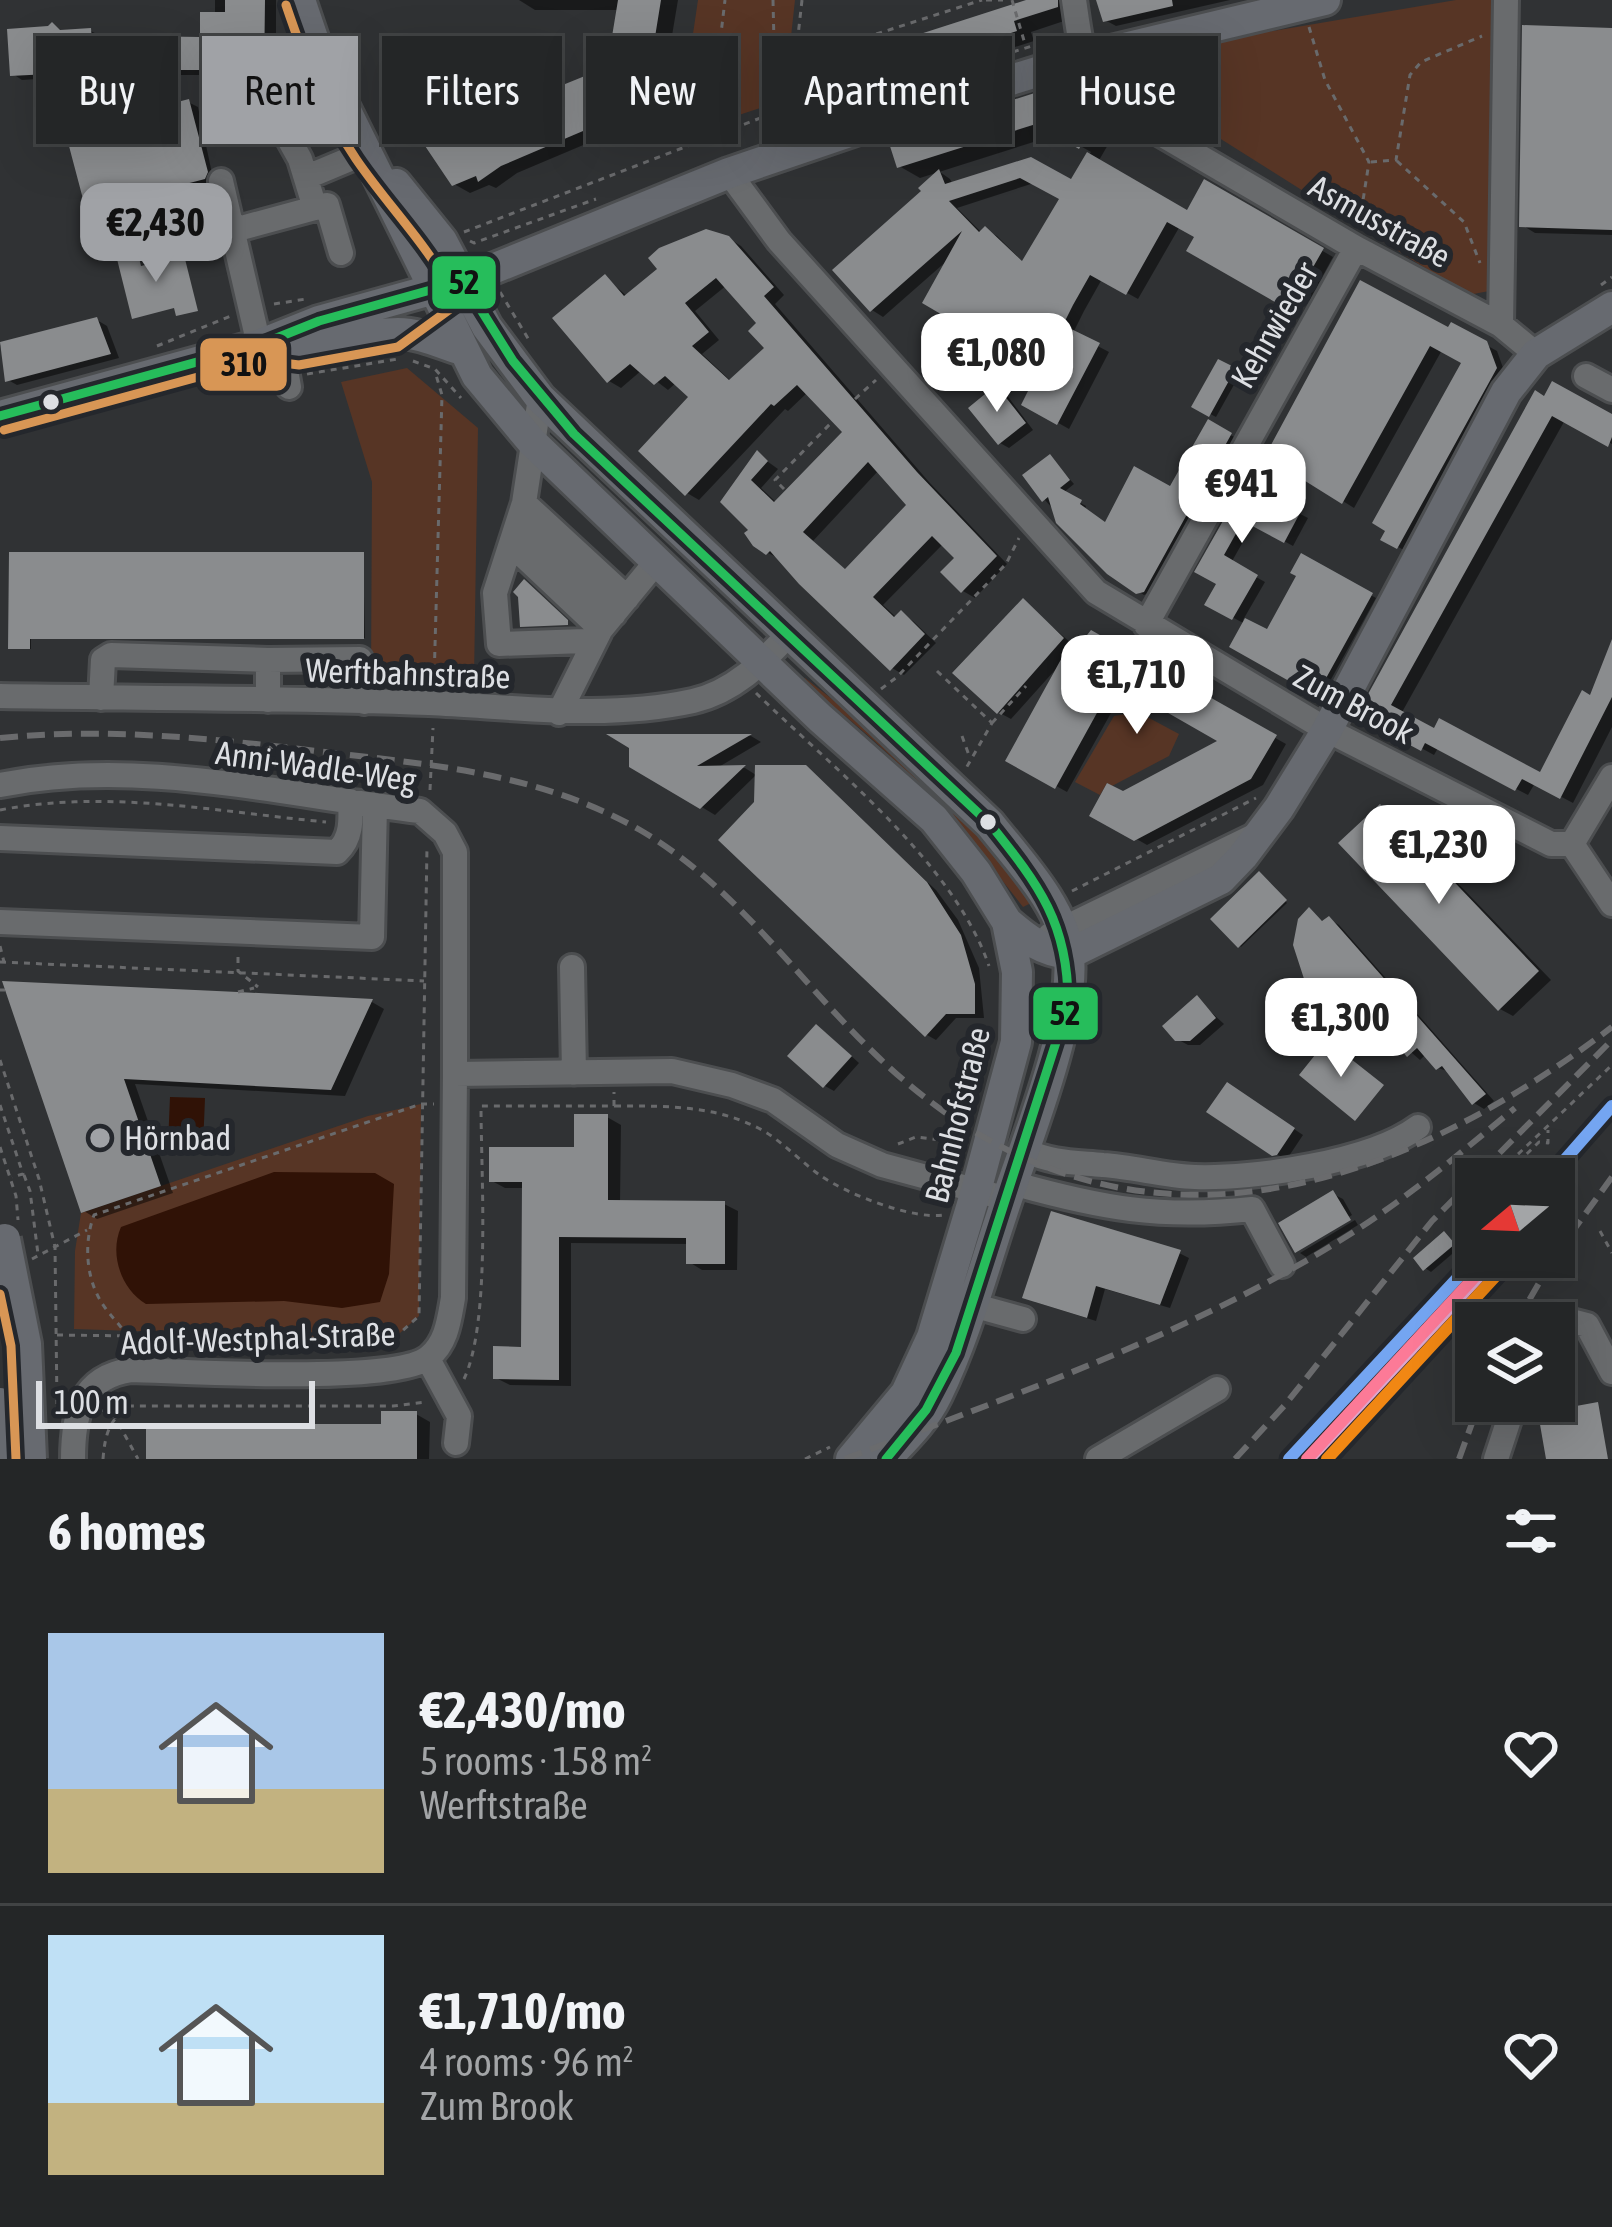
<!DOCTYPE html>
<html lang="en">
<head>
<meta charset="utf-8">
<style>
  :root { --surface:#242627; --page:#2c2e2f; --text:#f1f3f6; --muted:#a3a5a7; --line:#414344; --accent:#a0a2a6 }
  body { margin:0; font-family:"Asap Condensed",sans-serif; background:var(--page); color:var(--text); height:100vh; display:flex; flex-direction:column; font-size:45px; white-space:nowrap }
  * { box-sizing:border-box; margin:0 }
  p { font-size:39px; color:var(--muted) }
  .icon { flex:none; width:66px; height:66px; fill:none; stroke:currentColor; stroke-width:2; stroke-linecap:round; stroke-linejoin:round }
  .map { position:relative; height:1459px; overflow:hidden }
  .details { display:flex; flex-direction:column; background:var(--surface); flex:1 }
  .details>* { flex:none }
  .banner { position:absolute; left:36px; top:36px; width:1542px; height:108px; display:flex; gap:24px }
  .needle { width:78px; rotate:251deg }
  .tools { position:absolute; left:1455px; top:1158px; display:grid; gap:24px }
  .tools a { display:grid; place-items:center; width:120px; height:120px; border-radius:0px; background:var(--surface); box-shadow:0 12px 48px #0002,0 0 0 3px var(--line); font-size:60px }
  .scale { position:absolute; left:36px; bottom:30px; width:279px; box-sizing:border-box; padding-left:12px; border:6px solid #dddfe3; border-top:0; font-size:33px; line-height:42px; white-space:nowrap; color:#dddfe3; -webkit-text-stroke:9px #24272c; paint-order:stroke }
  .price { position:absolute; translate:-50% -102px; padding:0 27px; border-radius:24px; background:#fff; color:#222; font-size:39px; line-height:78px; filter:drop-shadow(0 3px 6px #0008) }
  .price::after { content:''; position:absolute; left:50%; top:72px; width:36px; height:27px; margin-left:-18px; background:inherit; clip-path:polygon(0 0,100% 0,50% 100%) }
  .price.current { background:var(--accent); color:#111 }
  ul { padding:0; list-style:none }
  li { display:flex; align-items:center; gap:36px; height:300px; padding:0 48px }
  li+li { border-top:3px solid var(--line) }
  li span { display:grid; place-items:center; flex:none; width:336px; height:240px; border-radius:0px; color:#555 }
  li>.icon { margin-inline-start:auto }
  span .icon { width:144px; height:144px; fill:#fffc; stroke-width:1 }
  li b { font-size:51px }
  h2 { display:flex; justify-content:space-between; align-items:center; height:144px; padding:0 48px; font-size:51px }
  .chip { padding:0 42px; border-radius:0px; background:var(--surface); box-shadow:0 12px 48px #0002,0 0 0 3px var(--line); font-size:42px; line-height:108px }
  .chip.current { background:var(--accent); color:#111 }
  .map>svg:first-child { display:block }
  .green { fill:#573525 }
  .water { fill:#301206 }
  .shadow { fill:#0007; fill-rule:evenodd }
  .building { fill:#8a8c8e; fill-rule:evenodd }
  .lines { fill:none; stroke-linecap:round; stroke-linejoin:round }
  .minor-casing { stroke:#4c4e50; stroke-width:30 }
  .major-casing { stroke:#4c4e50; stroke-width:36 }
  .path { stroke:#696a6c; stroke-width:3; stroke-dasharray:6 6; stroke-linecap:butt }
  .minor { stroke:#696b6d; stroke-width:24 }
  .major { stroke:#676a70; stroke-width:30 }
  .rail { stroke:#6a6b6d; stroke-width:6; stroke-dasharray:18 9; stroke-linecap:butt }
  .major-bridge-casing { stroke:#4c4e50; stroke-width:36; stroke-linecap:butt }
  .major-bridge { stroke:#676a70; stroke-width:30 }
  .bus-1-casing { stroke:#24272c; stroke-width:18 }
  .bus-2-casing { stroke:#24272c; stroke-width:18 }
  .bus-1 { stroke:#26bd5b; stroke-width:9 }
  .bus-2 { stroke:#d89655; stroke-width:9 }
  .rail-1-casing { stroke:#24272c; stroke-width:21 }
  .rail-2-casing { stroke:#24272c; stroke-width:21 }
  .rail-3-casing { stroke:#24272c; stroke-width:21 }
  .rail-4-casing { stroke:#24272c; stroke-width:21 }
  .rail-1 { stroke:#74a5f1; stroke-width:12 }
  .rail-2 { stroke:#dda6cc; stroke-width:12 }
  .rail-3 { stroke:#fc7a97; stroke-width:12 }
  .rail-4 { stroke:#f18713; stroke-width:12 }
  .bus-dot { fill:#dddfe3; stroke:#24272c; stroke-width:4.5 }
  .poi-dot { fill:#a0a2a6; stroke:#24272c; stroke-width:4.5 }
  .labels { text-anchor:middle; stroke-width:12; stroke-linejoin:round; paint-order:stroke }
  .street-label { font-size:33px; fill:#dddfe3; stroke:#24272c }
  .poi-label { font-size:33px; fill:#dddfe3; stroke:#24272c; text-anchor:start }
  .line-badge { stroke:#24272c; stroke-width:4.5 }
  .pale-badge-label { font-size:33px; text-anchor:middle; font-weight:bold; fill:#111 }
</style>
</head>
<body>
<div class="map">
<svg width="1612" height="1459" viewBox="0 0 1612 1459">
  <rect width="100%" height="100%" fill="#303234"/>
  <path class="green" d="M698,0H795L789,55L797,96L678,135Z
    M1456,0H1512L1505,288L1468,295L1124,78L1184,46Z
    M407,368L478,428L474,678L371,679L372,482L341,382Z
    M805,678L878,735L991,841L1033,902L1023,907C969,837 914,772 845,716C831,704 814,695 799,684Z
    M1138,712L1179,734L1169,756L1112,786L1107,783L1100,795L1075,782L1114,716Z
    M421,1104L419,1316L400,1333L377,1339L74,1329L75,1251L81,1213L368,1116Z"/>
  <path class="water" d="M170,1097L205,1098L203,1147L168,1145Z
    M274,1172L375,1173L394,1184L389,1274L380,1302L342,1308L284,1301L146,1304C121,1289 109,1254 121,1227Z"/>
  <path class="shadow" d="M215,0H276V82H215L204,75H149L137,68L203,40L215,15Z
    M519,0H678L659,113L517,173L496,188L489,185L470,193L454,184L418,67L427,72L441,61L456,69L486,113L514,108L609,69L620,10H535Z
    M1034,0H1060L1069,5L1073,18L1031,32L1034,41L856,98L838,88Z
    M1100,0H1230L1116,26L1105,20Z
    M91,31L100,36L104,88L62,90L53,85L52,78L22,80L13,74L63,33Z
    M1612,31V235L1535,233L1522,225Z
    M1050,93L1116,131L1098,162L1188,214L1205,183L1333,257L1309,301L1302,297L1295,309L1190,250L1198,236L1180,226L1138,299L1102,279L1084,311L1073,333L1109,352L1069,429L1025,404L1042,370L949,259L883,317L872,310L925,192L940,172L950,179L953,185L1031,160L1072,183L1091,152L1059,134L920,178L899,166ZM1034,183L1063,198L1024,263L997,236L986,230L982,233L957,208Z
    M188,102L198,107L214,183L136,203L126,194L95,203L85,197Z
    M728,238L741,246L784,295L775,304L929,482L1007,564L975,598L963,591L958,558L944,543L883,605L897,618L901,614L913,621L936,643L904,675L892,668L782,560L768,553L752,530L724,501L757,454L778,469L761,488L777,503L846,432L808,392L788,411L785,409L699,500L687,493L693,397L677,382L668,390L642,370L621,388L609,381L605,277L628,297ZM727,285L760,324L768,349L732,382L702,354L719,340L695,311ZM879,470L910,505L847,571L813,541Z
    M97,320L107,326L119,358L17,385L8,380L0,345Z
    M1452,326L1497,351L1506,376L1409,553L1384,539L1465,362L1442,350L1354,508L1269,455Z
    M1219,363L1240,374L1216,417L1195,406Z
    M997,389L1006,394L1033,430L1009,448L1000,443Z
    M1536,395L1612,418V444L1565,420L1401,714L1541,776L1592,699L1612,641V727L1573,803L1535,783L1528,795L1438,748L1434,755L1360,715Z
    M1209,423L1236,438L1151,592L1144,595L1109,572L1045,500L1050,457L1074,484L1063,493L1086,506L1085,509L1106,526L1171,490Z
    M1246,486L1308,518L1293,546L1253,524L1231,563L1265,582L1243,620L1268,634L1300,575L1302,557L1376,598L1324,692L1319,695L1233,646L1245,624L1208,604L1220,583L1198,571Z
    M12,555H363L365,638H31V649H12Z
    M1024,602L1079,650L1092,634L1286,744L1263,785L1147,845L1093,814L1223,741L1126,686L1067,792L1009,760L1055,670L1011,719L998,712Z
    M751,736L761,742L717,768H745L756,775L715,815L632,765V746L617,737Z
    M805,768L936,890L958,920L979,968L984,1018H956L936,1040L927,1035L723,840Z
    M1380,808L1393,816L1551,980L1513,1016L1500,1009Z
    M1260,875L1287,903L1241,947L1214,919Z
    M1309,911L1325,923L1329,919L1339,925L1494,1101L1484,1109L1474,1103L1450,1072L1438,1068L1426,1054L1420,1060L1396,1039L1390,1044L1380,1038L1347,999L1331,1013L1321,1007L1309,987Z
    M6,984L372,1002L384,1009L345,1096L135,1084L173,1193L97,1219L84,1211Z
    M1197,999L1224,1024L1200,1045H1188L1177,1039Z
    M826,1033L859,1063L834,1091L825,1086Z
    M1237,1091L1303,1135L1287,1159L1273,1153Z
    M607,1117L621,1125L620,1203L724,1204L738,1211L737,1270H702L689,1262V1244L571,1243V1386L510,1385L496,1378L524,1350L525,1188H505L492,1181L577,1150Z
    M1333,1194L1343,1199L1352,1215L1298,1248V1252L1282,1224Z
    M1355,1220L1358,1225L1306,1257L1300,1253Z
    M1445,1235L1459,1248L1431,1272L1425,1268Z
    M1179,1253L1189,1258L1170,1308L1105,1289L1096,1321L1035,1302Z
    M416,1414L430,1422L429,1459H149V1427H385Z"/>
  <path class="building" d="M225,0H265L264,77L200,76V70H134V36L200,37V12H225Z
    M618,0H661L644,105L501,166L478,182L476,176L452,186L386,88L418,63L423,71L441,57L478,113L508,101L511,106L607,67Z
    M1026,0H1058V7L1014,21L1017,31L835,90L827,64Z
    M1096,0H1172L1173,6L1103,22Z
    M52,22L60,30L91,28L95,84L50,87L49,74L10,76L7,29L48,26Z
    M1522,25L1612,28V230L1519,227Z
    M1047,89L1097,117L1079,149L1036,124L897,168L888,140Z
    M189,99L208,172L205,179L124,200L122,189L83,199L65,131Z
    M1087,152L1187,210L1204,179L1324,248L1296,297L1289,293L1282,306L1186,251L1194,237L1167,222L1126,295L1090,275L1073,305L1063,325L1100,343L1057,425L1021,405L1038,371L922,303L962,231L870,312L832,270L921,191L918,188L939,169L945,184L1031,157L1071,179ZM1020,178L1059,199L1022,261L985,226L979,232L949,201Z
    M706,229L729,236L774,287L764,296L917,472L997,556L961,593L940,572L954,558L932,536L873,597L894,617L901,610L925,634L890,671L799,584L770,551L766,555L753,546L744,533L748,530L720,502L757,450L768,461L751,480L774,502L842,432L797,385L774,406L771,404L685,496L638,451L688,397L665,376L654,385L630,364L607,383L552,318L605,274L624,296L657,269L648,258L659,248ZM716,278L756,323L748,331L764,348L729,380L692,346L709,332L685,303ZM868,462L906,505L845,569L803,532Z
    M137,249L141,266L184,255L198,311L176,316L174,308L132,319L116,255Z
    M1360,280L1448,327L1451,322L1487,341L1497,368L1397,549L1380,540L1385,531L1372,523L1461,363L1430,346L1342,504L1265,456Z
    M97,317L111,354L5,382L0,342Z
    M1218,359L1236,368L1209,417L1191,407Z
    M1552,381L1612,414V437L1608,447L1552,416L1391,705L1434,728L1439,718L1540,772L1582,690L1590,695L1612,639V697L1560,799L1522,779L1515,791L1425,743L1421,751L1356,716L1535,390L1544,396Z
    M996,385L1026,423L998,445L968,408Z
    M1208,419L1232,433L1144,592L1136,594L1107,574L1056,523L1048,497L1042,502L1022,475L1050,454L1070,480L1060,488L1082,500L1080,504L1105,522L1134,466L1170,486Z
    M1245,482L1301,511L1284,543L1243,521L1224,555L1258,575L1232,620L1204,605L1216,584L1194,572Z
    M9,552H364V639H30V649H8Z
    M1301,553L1373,593L1319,691L1312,694L1229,647L1245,618L1267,629L1296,576L1290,573Z
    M524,579L568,620V625L520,627L518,597L513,592Z
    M1023,598L1064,638L997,714L952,673Z
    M1091,630L1277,735L1251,779L1134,841L1089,816L1107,783L1123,791L1217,741L1114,682L1055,789L1005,761L1070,643L1076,649Z
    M606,734H752L697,766L746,765L700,809L629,767V748Z
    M755,765H806L927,882L961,935L975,984V1014H946L925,1037L718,840L754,802Z
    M1380,804L1539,971L1498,1011L1338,843Z
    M1259,871L1287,900L1238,948L1210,919Z
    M1309,907L1322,921L1329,916L1486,1094L1472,1105L1442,1066L1436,1070L1417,1048L1407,1057L1387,1033L1378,1041L1337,993L1319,1009L1307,988L1293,945L1298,919Z
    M2,981L238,992L373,999L331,1090L124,1079L161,1186L81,1213Z
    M1197,995L1216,1018L1190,1041H1175L1162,1026Z
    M816,1024L852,1056L823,1088L787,1056Z
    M1327,1040L1384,1085L1355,1121L1299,1075Z
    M1227,1082L1295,1128L1277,1155L1272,1156L1206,1112Z
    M574,1114H608V1200L725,1201V1264H686V1238L559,1237V1380L493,1379V1346L521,1347L522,1182H489V1147H574Z
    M1333,1190L1351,1220L1295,1253L1278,1223Z
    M1051,1211L1181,1250L1160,1305L1096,1286L1087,1318L1022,1298Z
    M1444,1231L1455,1244L1423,1271L1413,1258Z
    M1598,1402L1608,1459H1546L1538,1413Z
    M381,1411H417V1459H146V1424H381Z"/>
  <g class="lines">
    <g class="minor-casing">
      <path id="minor" d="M1074,0C1081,47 1083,80 1123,112L1356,248L1501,325L1536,354
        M276,116L300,159L315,208L327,205L341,253
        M729,173L779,241L1096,592L1327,730L1551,844H1572
        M307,177L369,151
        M221,181L259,345
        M203,229L232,222
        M234,230L315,208
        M1501,325L1506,0
        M282,348L289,387
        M1586,376L1612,390
        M540,398L524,503L495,593L499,644L584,641L592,646
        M524,503L627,598
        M518,524L614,614
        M512,545L601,629
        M1146,625L1356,248
        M0,696C143,698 286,698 429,703C517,707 605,720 693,701C733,692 762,663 789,634
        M101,698L103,660L111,655L268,660
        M268,700V660L360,659L364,702
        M559,713L601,629L657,561
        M0,785C138,757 282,795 420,811L445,833L455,852V1074
        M0,838L337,852C352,838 351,820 350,801
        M1572,844L1612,777
        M1572,844L1612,904
        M0,922L372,937L375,806
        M1050,935L1258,834
        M572,967L574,1073
        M1023,1150C1054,1163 1070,1162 1103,1165C1134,1167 1164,1176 1195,1177C1254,1179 1371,1162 1418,1127
        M1012,1183C1101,1208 1160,1219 1252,1209L1282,1265
        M972,1305L1023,1319
        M1554,1330L1564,1319L1587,1325L1612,1372
        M428,1359L459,1416L456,1443
        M73,1459C73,1415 81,1377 131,1370C184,1371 395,1385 429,1357C447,1342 449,1320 453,1298L455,1074L672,1071L732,1085L773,1100L837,1145L882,1165L993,1195
        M1098,1459L1217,1389
        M1496,1459L1515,1401"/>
    </g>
    <g class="major-casing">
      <path id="major" d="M300,0L319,56L477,376L532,442L820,718L934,819L976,872L1007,922L1017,972L1016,1042L976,1191L932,1337L906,1393L851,1459
        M396,184L442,241L487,327L540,398L990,824C1019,861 1065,908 1069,957C1075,1018 1029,1135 1008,1196C985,1262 968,1331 937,1395C925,1420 905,1439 886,1459
        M268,346C313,351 354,334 398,333C420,333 442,344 462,350
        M0,416L259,345L319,321L463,281L729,173L920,108L1082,58L1325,0
        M1007,922C1028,940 1042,951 1069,954L1221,879L1243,856L1279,808L1327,730L1506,392L1536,354L1612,307"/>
    </g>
    <path class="path" d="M773,0L776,130
      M802,0L796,54L816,120
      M986,0H1003
      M1012,0L1025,44
      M1309,27L1325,80L1369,162L1359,226
      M842,45L982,0
      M990,59L1032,46
      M709,135L725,0
      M1397,161L1464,222L1480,263
      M1371,162L1396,160L1410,75L1421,62L1482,36
      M464,232L776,112
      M470,241L474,243L596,199
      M1601,285L1612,277
      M500,292L529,340
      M274,304L306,299
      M157,346L231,316
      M413,361L435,369L461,398
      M307,374L398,359
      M229,380L267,378
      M855,399L876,380
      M784,489L775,480L832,422
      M937,671L992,723L965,770
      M434,682L442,395L436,375
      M881,689L897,677L1006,564L1019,538
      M756,693C834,769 954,863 989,966
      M992,723L1026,686
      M962,736L970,758
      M430,790L433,728
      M0,810C108,789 218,812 326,822
      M1072,891L1256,798
      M0,946L4,962
      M238,957V971L258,987
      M0,962L424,981
      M0,990H5
      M238,992L254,988
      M0,1060L39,1179L55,1247L57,1404
      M0,1105L23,1174L12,1177
      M615,1106C666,1106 716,1105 762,1130C783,1142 801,1162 821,1176C847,1194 913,1220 944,1215
      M898,1144L916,1137L964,1143
      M0,1147L16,1196L18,1220
      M24,1175L30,1191L38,1254
      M1498,1179L1495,1176L1612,1065
      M1501,1179L1539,1142L1548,1143V1130
      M1600,1231L1612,1253
      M32,1259L87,1230
      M57,1335L377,1339L400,1333L419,1316L427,847
      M129,1350C128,1330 117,1324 106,1309C86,1283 83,1245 94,1215L421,1104H434
      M464,1379C491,1322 481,1174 481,1106H614V1092
      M101,1409L115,1417L138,1459
      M103,1459C105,1435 109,1418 131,1406H393L425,1402
      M805,1459L830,1447"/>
    <use href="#minor" class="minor"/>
    <use href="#major" class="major"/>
    <path class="rail" d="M0,738C110,727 216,739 325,752C434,765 542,774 640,830C737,887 796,978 875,1054C1109,1281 1378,1205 1612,1027
      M1554,1257L1612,1177
      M1516,1323L1554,1257
      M845,1459C1018,1393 1198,1332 1355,1231C1412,1194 1463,1151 1515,1108
      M1235,1459L1284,1406L1432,1221L1608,1044
      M1459,1459L1480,1401"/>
    <g class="major-bridge-casing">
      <path id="major-bridge" d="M5,1239L26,1344L31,1459
        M0,1403L3,1459"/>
    </g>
    <use href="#major-bridge" class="major-bridge"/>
    <g class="bus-1-casing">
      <path id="bus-1" d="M0,416L259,345L319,321L463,281L513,361L574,434L990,824C1039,885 1069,924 1068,1005L956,1353L926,1410L886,1459"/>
    </g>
    <g class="bus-2-casing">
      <path id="bus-2" d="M286,5C304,58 324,112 356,159C386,203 424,241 450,288
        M4,430L260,360L299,365L398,347L472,293
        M0,1294L11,1346L16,1459"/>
    </g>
    <use href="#bus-1" class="bus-1"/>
    <use href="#bus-2" class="bus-2"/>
    <g class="rail-1-casing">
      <path id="rail-1" d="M1548,1179L1612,1106
        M1289,1459L1477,1257"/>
    </g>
    <g class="rail-2-casing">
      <path id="rail-2" d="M1309,1459L1488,1267"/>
    </g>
    <g class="rail-3-casing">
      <path id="rail-3" d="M1307,1459L1493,1257"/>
    </g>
    <g class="rail-4-casing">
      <path id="rail-4" d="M1327,1459L1504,1267"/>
    </g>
    <use href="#rail-1" class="rail-1"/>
    <use href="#rail-2" class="rail-2"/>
    <use href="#rail-3" class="rail-3"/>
    <use href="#rail-4" class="rail-4"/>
  </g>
  <g class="bus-dot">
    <circle cx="51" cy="402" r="10"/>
    <circle cx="988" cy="822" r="10"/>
  </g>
  <circle class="poi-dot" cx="100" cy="1138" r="12"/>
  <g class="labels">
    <g class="street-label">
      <text transform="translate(1380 221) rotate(29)" y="12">Asmusstraße</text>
      <text transform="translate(1274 325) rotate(-60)" y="12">Kehrwieder</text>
      <text transform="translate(408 673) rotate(2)" y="12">Werftbahnstraße</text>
      <text transform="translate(1354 704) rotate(28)" y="12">Zum Brook</text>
      <text transform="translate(316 766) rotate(8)" y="12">Anni-Wadle-Weg</text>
      <text transform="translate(957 1115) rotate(-76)" y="12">Bahnhofstraße</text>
      <text transform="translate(258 1338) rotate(-2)" y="12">Adolf-Westphal-Straße</text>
    </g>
    <g class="poi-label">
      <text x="124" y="1150">Hörnbad</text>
    </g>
  </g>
  <g class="line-badge">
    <rect x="430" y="254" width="68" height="57" rx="12" fill="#26bd5b"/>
    <rect x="198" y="336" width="91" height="57" rx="12" fill="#d89655"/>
    <rect x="1031" y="985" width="69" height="57" rx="12" fill="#26bd5b"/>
  </g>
  <g class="pale-badge-label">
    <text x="464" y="294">52</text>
    <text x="244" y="376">310</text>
    <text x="1065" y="1025">52</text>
  </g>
</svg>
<div class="tools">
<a><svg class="needle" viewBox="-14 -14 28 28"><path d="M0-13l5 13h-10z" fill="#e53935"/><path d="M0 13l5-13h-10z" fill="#a3a5a7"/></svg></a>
<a><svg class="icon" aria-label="layers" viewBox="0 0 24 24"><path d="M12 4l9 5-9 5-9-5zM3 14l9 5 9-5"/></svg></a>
</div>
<div class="scale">100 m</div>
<b class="price current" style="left:156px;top:285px">€2,430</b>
<b class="price" style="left:997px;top:415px">€1,080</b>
<b class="price" style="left:1242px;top:546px">€941</b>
<b class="price" style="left:1137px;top:737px">€1,710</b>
<b class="price" style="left:1439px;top:907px">€1,230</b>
<b class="price" style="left:1341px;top:1080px">€1,300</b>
<div class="banner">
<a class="chip">Buy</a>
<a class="chip current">Rent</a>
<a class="chip">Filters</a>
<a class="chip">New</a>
<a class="chip">Apartment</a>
<a class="chip">House</a>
</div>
</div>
<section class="details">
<h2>6 homes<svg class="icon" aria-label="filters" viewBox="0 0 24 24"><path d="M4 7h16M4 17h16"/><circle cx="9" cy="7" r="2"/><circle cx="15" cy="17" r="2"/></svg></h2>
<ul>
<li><span style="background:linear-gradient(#a9c7e8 65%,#c2b280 0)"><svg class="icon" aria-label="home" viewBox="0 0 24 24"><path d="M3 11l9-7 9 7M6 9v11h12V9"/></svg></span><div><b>€2,430/mo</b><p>5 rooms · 158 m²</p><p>Werftstraße</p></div><svg class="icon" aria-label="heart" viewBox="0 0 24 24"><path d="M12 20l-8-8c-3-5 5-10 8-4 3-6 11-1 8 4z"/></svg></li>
<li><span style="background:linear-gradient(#bfe0f5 70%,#c2b280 0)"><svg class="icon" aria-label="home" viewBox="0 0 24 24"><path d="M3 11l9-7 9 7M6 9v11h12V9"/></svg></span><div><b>€1,710/mo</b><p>4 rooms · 96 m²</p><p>Zum Brook</p></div><svg class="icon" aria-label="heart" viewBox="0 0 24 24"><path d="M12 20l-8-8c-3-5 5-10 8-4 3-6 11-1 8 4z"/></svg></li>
</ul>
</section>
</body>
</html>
